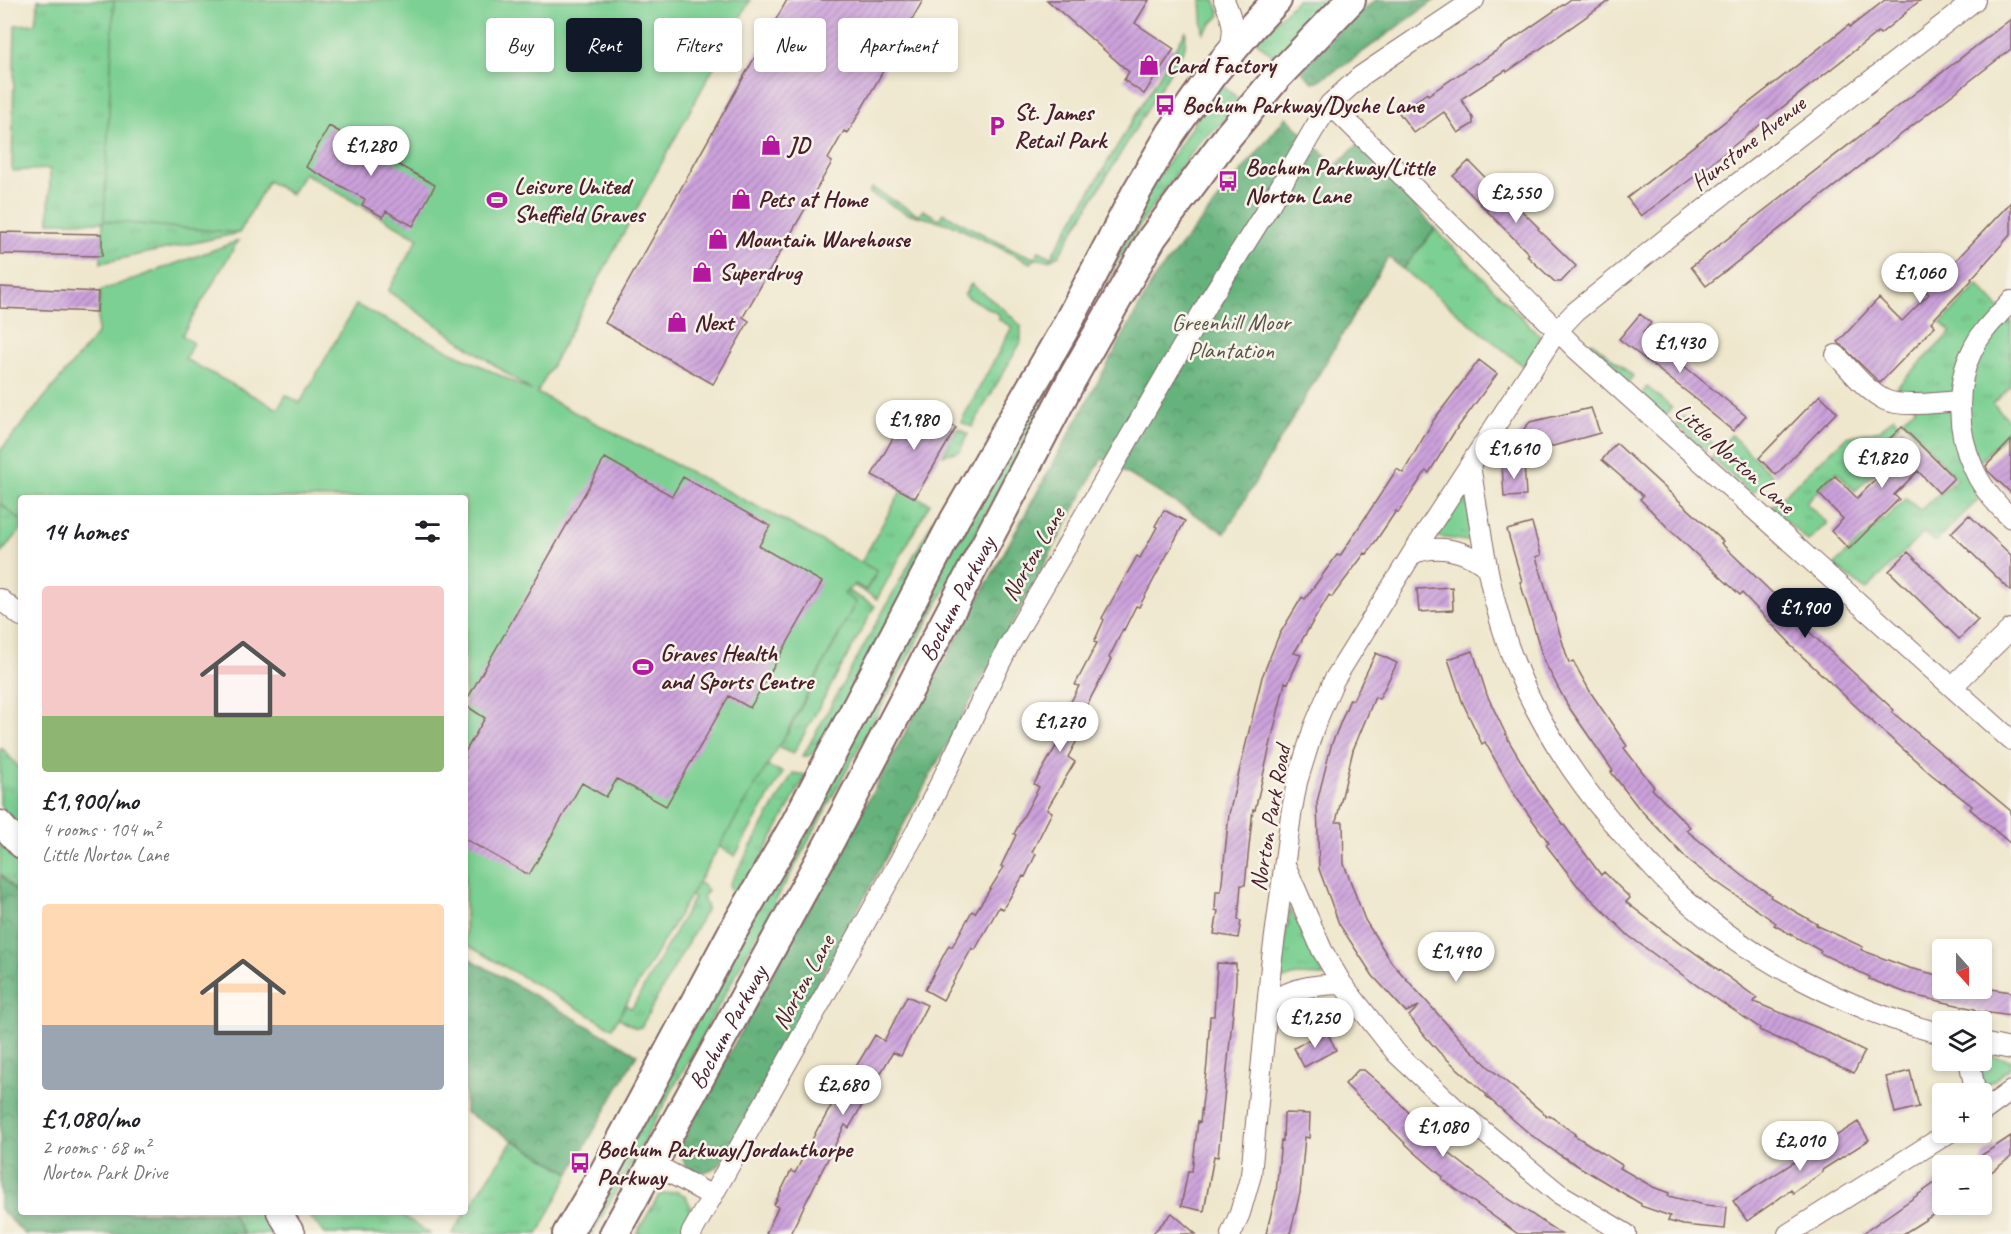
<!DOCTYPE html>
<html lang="en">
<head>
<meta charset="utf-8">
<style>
  :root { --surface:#fff; --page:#f2f2f2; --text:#202124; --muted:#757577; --accent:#111827 }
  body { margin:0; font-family:Caveat,sans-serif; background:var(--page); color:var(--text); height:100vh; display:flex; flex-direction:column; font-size:22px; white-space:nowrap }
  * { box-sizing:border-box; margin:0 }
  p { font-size:20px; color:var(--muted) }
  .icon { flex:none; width:33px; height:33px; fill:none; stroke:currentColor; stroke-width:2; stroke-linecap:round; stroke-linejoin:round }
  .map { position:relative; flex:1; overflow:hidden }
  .sheet { position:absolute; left:18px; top:495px; width:450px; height:720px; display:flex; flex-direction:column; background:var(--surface); border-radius:6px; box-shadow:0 3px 9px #0003 }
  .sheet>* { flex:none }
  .guide { position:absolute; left:486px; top:18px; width:570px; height:54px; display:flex; gap:12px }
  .needle { width:39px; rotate:159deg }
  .buttons { position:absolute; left:1932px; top:939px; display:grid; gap:12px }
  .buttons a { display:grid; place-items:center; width:60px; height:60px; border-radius:6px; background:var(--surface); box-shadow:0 3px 9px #0003; font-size:30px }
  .price { position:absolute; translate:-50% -51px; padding:0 14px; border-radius:21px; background:#fff; color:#222; font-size:20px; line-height:39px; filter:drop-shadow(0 2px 3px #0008) }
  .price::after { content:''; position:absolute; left:50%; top:36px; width:18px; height:14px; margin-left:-9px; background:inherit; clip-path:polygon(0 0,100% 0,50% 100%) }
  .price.current { background:var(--accent); color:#fff }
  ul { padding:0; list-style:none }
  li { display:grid; align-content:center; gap:12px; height:318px; padding:0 24px }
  li span { display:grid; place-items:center; height:186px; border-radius:6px; color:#555 }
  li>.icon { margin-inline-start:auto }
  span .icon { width:108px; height:108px; fill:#fffc; stroke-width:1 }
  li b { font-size:26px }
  h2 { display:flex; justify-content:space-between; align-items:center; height:72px; padding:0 24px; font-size:26px }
  .pill { padding:0 21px; border-radius:6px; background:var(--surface); box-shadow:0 3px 9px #0003; font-size:21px; line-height:54px }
  .pill.current { background:var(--accent); color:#fff }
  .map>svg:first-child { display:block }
  .grass { fill:url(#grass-tufts); stroke:#64785f; stroke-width:1.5 }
  .forest { fill:url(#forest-crowns); stroke:#586854; stroke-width:1.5 }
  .park { fill:#7dd093; stroke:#64785f; stroke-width:1.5 }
  .building { fill:url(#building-hatch) }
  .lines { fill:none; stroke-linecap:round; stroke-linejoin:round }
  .minor-casing { stroke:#846564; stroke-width:22 }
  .major-casing { stroke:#846564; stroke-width:27 }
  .highway-casing { stroke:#846564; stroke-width:32 }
  .minor { stroke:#fff; stroke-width:20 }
  .major { stroke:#fff; stroke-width:24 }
  .highway { stroke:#fff; stroke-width:28 }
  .labels { text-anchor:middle; stroke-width:5; stroke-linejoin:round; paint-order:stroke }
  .poi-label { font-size:24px; font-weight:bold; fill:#4a1f2b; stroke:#f7f3e8; text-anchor:start }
  .street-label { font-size:24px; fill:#4a1f2b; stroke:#f7f3e8 }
  .park-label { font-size:24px; fill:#59544a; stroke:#f7f3e8 }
</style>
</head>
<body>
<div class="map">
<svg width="2011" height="1234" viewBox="0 0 2011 1234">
  <defs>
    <pattern id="grass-tufts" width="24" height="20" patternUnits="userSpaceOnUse" patternTransform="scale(1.5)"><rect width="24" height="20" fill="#7dd093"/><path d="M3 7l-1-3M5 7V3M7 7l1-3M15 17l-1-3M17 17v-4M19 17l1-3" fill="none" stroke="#6eb27f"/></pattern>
    <pattern id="forest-crowns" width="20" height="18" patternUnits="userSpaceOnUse" patternTransform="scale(1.5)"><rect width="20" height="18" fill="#66b27d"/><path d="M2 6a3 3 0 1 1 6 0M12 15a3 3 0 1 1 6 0" fill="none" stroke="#569067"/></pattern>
    <pattern id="building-hatch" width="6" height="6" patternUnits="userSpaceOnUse" patternTransform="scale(1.5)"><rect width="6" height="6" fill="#cca2dc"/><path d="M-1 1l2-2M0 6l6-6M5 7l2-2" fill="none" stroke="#a883b3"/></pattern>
  </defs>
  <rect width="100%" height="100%" fill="#f7f3e8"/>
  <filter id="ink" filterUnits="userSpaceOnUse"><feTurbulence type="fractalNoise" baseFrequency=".0167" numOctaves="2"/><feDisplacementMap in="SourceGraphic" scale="12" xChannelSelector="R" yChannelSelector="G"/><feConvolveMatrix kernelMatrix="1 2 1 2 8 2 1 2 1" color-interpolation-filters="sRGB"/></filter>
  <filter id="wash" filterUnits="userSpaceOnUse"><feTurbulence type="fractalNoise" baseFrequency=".008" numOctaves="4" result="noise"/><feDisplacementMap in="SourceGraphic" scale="24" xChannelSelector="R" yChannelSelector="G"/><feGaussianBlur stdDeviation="1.35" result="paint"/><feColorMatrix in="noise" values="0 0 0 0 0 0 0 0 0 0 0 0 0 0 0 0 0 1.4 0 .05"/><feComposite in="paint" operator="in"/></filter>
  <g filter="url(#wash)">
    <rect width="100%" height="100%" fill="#efe7cd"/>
    <path class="grass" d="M38,0H335L291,194L268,181L239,233L101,263L103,222H49L50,169L12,171L15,25L35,24Z
      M1201,0H1215L1220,15L1203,33Z
      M1297,0H1343L1279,61L1256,41Z
      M1186,31L1185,47L1059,255L1049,260L1035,259L1031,263L953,225L906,213L869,193L872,188L919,215L923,210L939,219L943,213L1011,249L1034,258L1039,251L1051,257Z
      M1220,84L1242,101L1228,118L1199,142L1141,223L1089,308L1145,197Z
      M1435,229L1541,337L1526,368L1403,269Z
      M971,284L1006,311L1021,326V342L972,427L961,422L1012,327L998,319L1000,315L964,295Z
      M1978,285L2011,321V386L1993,404L2011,422V429L1969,473L1978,500L1935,542L1924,532L1866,590L1834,565L1906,499L1920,510L1957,479L1902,419L1916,408L1896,388L1951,332L1941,323Z
      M1075,337L1078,345L705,1031L592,1234H580L1067,338Z
      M1592,342L1633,376L1628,383L1588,348Z
      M1647,387L1672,408L1666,416L1641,395Z
      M1683,417L1713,443L1706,451L1676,425Z
      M1894,417L1900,424L1882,443L1893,455L1855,491L1837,472L1806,503L1827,523L1808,541L1771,507L1846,437L1880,430Z
      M958,428L968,434L960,451L943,455Z
      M1731,435L1772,475L1752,494L1711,458Z
      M901,491L930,503L877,599L854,586L855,584L866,590L877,572L861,563Z
      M1455,498L1467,499L1475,542L1431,536Z
      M0,503L21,521V530L0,554Z
      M934,519L924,558L824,745L808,756H803Z
      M848,591L875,606L793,754L773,745L788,732L856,602L844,594Z
      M0,749H3L21,770V828L0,805Z
      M766,766L783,772L735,856L716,845Z
      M793,773L806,775L740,898L735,900L729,885Z
      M0,842L21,867V897L0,874Z
      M693,882L701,884L708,890L703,897L707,908L641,1027L636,1028L612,1014L619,1003L632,1008L694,898L681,890Z
      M1290,908L1324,976L1296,975L1278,981Z
      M1982,1054L2011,1060V1068L1984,1087L1977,1061L1982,1060Z
      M513,1140L570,1173L538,1234H452Z
      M676,1191L686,1196L692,1211L683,1234H636L659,1195Z
      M231,1212H261L274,1234H244Z
      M306,1212H397L430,1234H325Z"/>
    <path class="forest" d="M1376,0H1435L1343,66L1314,83L1301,71L1346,23Z
      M1286,117L1336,166L1360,142L1435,229L1403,269L1388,257L1225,533L1102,458L719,1166L700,1174L685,1165L680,1149L692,1121L1156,276Z
      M0,874L21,897V1212H231L244,1234H25L0,1209Z
      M465,956L637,1054L570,1173L465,1112Z"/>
    <path class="park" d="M114,0H750L537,393L787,522L877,571L866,590L855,584L844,594L856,602L787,732L612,1028L465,944V498H21V521L0,503V451L97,334L100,291L238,241L182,335L193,343L185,359L278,409L286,395L300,403L356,305L532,391L388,291L418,238L304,173L291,194L268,181L239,233L104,221Z"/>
    <g id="blocks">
      <path class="building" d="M787,0H923L848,133L844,131L828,159L832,162L743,317L749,321L713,384L605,323Z
        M1047,0H1149L1135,23L1174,49L1144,94L1124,80L1129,72Z
        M1570,0H1610L1507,72L1506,70L1461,99L1473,118V124L1458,133L1444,112L1414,133L1399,113L1427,93L1428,95L1476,63L1477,64Z
        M1885,0H1921L1905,12L1906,13L1880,34L1878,32L1695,176L1641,216L1627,198L1849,25L1850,27Z
        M2011,19V49L1706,286L1691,267Z
        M329,126L435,185L413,226L386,211L383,217L362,205L365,199L306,167Z
        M1469,161L1510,203L1512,201L1539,228L1538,229L1576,266L1561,282H1555L1527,256L1529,254L1453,176Z
        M2011,202V234L1971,279L1972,280L1931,322L1935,326L1880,383L1838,342L1879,298L1902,321L1929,294L1905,271L1922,254L1943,274Z
        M0,232L102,234V256L0,254Z
        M0,287L98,292L97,312L0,308Z
        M1640,314L1651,323L1643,333L1746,416L1733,431L1700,404L1701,403L1619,339Z
        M1479,360L1497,374L1453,434L1429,473L1426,471L1398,513L1396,511L1367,554L1365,553L1332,597L1329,595L1294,653L1301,655L1288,683L1285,682L1255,810L1253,809L1245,885H1241L1238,920L1241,921L1238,938L1214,934L1218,911L1215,910L1216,891H1221L1229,814L1262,677L1279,635L1302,597L1305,599L1337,555L1340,556L1397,469L1403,473L1433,421Z
        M1820,395L1837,412L1776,475L1759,458Z
        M913,403L956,428L915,498L872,475Z
        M1591,408L1600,433L1546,448L1535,458L1514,440L1530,422Z
        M1902,427L1954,478L1939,493L1918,471L1894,495L1899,499L1849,549L1831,531L1843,519L1818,493L1835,476L1857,498L1900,456L1886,442Z
        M2011,440V493L1988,471L1986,466Z
        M1616,443L1723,541L1721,543L1796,616L1794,618L1894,710L1892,712L2011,811V844L1970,809L1972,806L1932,775L1877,726L1789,644L1790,643L1742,593L1740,595L1671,531L1640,499L1643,496L1602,460Z
        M605,458L672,496L683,477L770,526L759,546L822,582L750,708L729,696L666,806L617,779L606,797L582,783L529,875L465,839V752L485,718L465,705V703Z
        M1524,462L1526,496L1504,497L1502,464Z
        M1164,510L1185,521L1139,607L1136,606L1124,630L1123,629L1109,658L1111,659L1085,709L1092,712L1068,757L1075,762L1047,809L1052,812L1032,852L1036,854L1025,877L1023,876L1003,909L999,907L975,950L972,948L943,1000L925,990L949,945L952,947L972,911L975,913L1004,867L1001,866L1016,835L1014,834L1039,787L1034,784L1062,736L1055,733L1079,686L1075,685L1097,643L1094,642L1104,620L1102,618L1137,556L1140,558L1157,527L1155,526Z
        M1969,515L2011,555V591L1951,533Z
        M1532,523L1541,555L1536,557L1569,663L1573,661L1591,693L1627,746L1624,748L1654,787L1652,789L1690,827L1686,830L1743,876L1771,895L1770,897L1817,924L1816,925L1863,947L1861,950L1909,968L1942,976V988H1984L2011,992V1016L1975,1011V1009L1912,995L1869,979L1870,977L1820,953L1821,951L1774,925L1776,923L1718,883L1688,860L1638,807L1611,772L1613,771L1568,706L1544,661L1520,582L1522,581L1507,530Z
        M1908,552L1978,620L1959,639L1889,571Z
        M1452,587L1453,610L1419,612L1417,589Z
        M1473,651L1487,695L1510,743L1538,790L1601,875L1604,872L1630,898L1626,902L1683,946L1684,945L1757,998L1754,1002L1818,1028L1865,1051L1854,1073L1759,1030L1760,1028L1699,987L1629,936L1577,885L1546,845L1549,843L1516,797L1485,742L1482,744L1462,701L1448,659Z
        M1376,653L1397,663L1379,699L1375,697L1353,750L1336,822H1343L1344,864L1365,920L1392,963L1462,1041L1492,1070L1547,1116H1550L1575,1134L1574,1135L1622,1165L1620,1168L1653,1187L1669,1193L1668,1196L1705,1205L1727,1207L1725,1229L1683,1225L1668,1221L1670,1216L1641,1206V1204L1560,1155L1531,1135L1486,1096L1487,1095L1439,1052L1425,1036L1409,1016L1419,1006L1406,1012L1373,976L1339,924L1319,869L1317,802L1331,746L1350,699L1353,700Z
        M1217,963L1236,964V982L1218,1157L1214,1156L1204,1211L1181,1206L1188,1171H1192L1198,1121L1200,1122L1207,1064L1210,1016H1214Z
        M907,996L927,1005L901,1056L893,1052L849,1128L845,1125L790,1234H766L778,1207L774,1205L791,1171L795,1173L819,1126H820L846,1079L848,1080L875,1035L884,1041Z
        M1326,1030L1336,1050L1304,1067L1294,1048Z
        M1358,1070H1364L1386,1089L1420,1124L1419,1126L1450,1154L1500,1193L1561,1234H1518L1442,1179L1443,1177L1412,1150L1345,1084Z
        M1910,1071L1919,1107L1895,1113L1886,1077Z
        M1284,1113L1310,1114L1309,1138L1305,1137L1300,1193L1290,1234H1266L1276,1193L1281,1140L1283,1141Z
        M1858,1122L1869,1140L1822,1170L1823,1172L1793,1193L1791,1190L1747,1221L1733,1201Z
        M2011,1136V1157L1982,1179V1155Z
        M1942,1178L1941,1210L1903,1234H1862Z
        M1172,1213L1196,1234H1152Z"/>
    </g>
  </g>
  <g filter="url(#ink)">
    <use href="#blocks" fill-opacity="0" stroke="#846564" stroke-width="1.5"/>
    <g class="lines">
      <g class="minor-casing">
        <path id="minor" d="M1224,0C1234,23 1235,29 1229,53
          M1330,104L1575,348L2011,740
          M2011,301C1997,317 1981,331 1972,351C1955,385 1957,433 1973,467C1981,487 1996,504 2011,518
          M1836,355C1851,370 1865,390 1885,400C1903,408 1940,402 1960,401
          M1470,465C1481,532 1489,600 1515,664C1538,722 1572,774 1612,822C1634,847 1655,872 1680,895C1753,962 1847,1009 1942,1034
          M1412,554C1437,543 1464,550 1486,566
          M0,599L21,616
          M1952,687L2011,629
          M1286,867L1322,950L1342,984L1397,1054L1455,1108L1558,1193L1626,1234
          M1267,1005C1290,987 1314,985 1342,984
          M1982,1043L2011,1049
          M1969,1060L1976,1094
          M1982,1112L2011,1091
          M654,1164L712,1196
          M691,1234L917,830L1008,647L1210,299L1269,206L1314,129L1330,104L1361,76L1474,0
          M1231,1234L1240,1213L1251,1175L1271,966L1291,815L1297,782L1314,727L1334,680L1412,554L1557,331L1575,312L1667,238L1975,0
          M1788,1234L1950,1132"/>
      </g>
      <g class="major-casing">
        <path id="major" d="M0,823L21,846
          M279,1212L293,1234"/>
      </g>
      <g class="highway-casing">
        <g id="highway">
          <path d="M567,1234L603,1174L733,931L794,826L955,519L1064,330L1137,191L1171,133L1211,76L1250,29L1277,0"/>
          <path id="s1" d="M614,1234L827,847L1072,379L1152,238L1228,136L1277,77L1351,0"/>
        </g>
      </g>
      <use href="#minor" class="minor"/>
      <use href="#major" class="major"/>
      <use href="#highway" class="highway"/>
    </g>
  </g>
  <defs>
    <g id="shop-bare" transform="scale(1.62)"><path d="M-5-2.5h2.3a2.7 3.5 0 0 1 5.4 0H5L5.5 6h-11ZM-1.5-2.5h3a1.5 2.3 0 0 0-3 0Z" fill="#b5179e" stroke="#f7f3e8" stroke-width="2.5" paint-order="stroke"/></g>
    <g id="bus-bare" transform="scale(1.62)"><path d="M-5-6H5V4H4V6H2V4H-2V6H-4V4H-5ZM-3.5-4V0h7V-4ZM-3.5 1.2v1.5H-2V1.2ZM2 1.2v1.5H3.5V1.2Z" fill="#b5179e" stroke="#f7f3e8" stroke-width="2.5" paint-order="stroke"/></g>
    <g id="parking-bare" transform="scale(1.62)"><path d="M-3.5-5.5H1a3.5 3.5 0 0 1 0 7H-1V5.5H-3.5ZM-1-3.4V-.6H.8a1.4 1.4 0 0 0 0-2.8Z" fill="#b5179e" stroke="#f7f3e8" stroke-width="2.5" paint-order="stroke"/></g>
    <g id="stadium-bare" transform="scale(1.62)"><path d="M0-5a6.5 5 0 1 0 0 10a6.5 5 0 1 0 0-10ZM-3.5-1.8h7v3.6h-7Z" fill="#b5179e" stroke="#f7f3e8" stroke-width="2.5" paint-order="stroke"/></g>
  </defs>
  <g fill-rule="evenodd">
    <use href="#shop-bare" x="1149" y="65"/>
    <use href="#bus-bare" x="1165" y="105"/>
    <use href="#parking-bare" x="997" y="126"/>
    <use href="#shop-bare" x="771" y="145"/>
    <use href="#bus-bare" x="1228" y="181"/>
    <use href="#shop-bare" x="741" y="199"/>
    <use href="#stadium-bare" x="497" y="200"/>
    <use href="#shop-bare" x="718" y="239"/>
    <use href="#shop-bare" x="702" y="272"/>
    <use href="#shop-bare" x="677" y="322"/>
    <use href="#stadium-bare" x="643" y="667"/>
    <use href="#bus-bare" x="580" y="1163"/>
  </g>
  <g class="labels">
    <g class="poi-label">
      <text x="1166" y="73">Card Factory</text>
      <text x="1182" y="113">Bochum Parkway/Dyche Lane</text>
      <text x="1014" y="120">St. James<tspan x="1014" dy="28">Retail Park</tspan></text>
      <text x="788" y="153">JD</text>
      <text x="1245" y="175">Bochum Parkway/Little<tspan x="1245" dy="28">Norton Lane</tspan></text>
      <text x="514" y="194">Leisure United<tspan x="514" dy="28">Sheffield Graves</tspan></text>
      <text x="758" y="207">Pets at Home</text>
      <text x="735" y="247">Mountain Warehouse</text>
      <text x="719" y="280">Superdrug</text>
      <text x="694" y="330">Next</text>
      <text x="660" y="661">Graves Health<tspan x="660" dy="28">and Sports Centre</tspan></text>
      <text x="597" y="1157">Bochum Parkway/Jordanthorpe<tspan x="597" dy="28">Parkway</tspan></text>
    </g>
    <g class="street-label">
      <text transform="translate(1748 143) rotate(-38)" y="8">Hunstone Avenue</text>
      <text transform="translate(1735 458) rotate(42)" y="8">Little Norton Lane</text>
      <text transform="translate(1033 554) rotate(-60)" y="8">Norton Lane</text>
      <text dy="8" stroke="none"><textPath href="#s1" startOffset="722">Bochum Parkway</textPath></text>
      <text transform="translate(1270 818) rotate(-80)" y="8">Norton Park Road</text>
      <text transform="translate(803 982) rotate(-61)" y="8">Norton Lane</text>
      <text dy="8" stroke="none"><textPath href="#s1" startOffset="236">Bochum Parkway</textPath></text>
    </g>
    <g class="park-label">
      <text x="1231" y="330">Greenhill Moor<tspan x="1231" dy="28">Plantation</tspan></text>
    </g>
  </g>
</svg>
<div class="buttons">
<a><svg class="needle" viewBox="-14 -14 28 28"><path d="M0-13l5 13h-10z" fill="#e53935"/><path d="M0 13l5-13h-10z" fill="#757577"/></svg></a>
<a><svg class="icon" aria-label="layers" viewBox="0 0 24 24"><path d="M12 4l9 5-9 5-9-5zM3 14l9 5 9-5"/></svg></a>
<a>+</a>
<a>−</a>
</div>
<b class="price" style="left:371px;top:177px">£1,280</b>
<b class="price" style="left:1516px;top:224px">£2,550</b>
<b class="price" style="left:1920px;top:304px">£1,060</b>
<b class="price" style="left:1680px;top:374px">£1,430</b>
<b class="price" style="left:914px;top:451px">£1,980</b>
<b class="price" style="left:1514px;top:480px">£1,610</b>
<b class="price" style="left:1882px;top:489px">£1,820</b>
<b class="price current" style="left:1805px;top:639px">£1,900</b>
<b class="price" style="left:1060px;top:753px">£1,270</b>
<b class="price" style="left:1456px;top:983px">£1,490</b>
<b class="price" style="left:1315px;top:1049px">£1,250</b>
<b class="price" style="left:843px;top:1116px">£2,680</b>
<b class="price" style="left:1443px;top:1158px">£1,080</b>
<b class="price" style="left:1800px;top:1172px">£2,010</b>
<div class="guide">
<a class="pill">Buy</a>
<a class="pill current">Rent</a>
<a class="pill">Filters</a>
<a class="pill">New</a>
<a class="pill">Apartment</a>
</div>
<section class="sheet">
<h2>14 homes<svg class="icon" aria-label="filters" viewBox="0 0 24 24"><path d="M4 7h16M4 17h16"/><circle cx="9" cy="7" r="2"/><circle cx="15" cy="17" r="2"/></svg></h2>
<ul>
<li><span style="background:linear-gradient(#f6c9c9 70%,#8fb573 0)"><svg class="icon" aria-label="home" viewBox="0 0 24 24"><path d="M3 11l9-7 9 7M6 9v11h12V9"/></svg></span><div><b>£1,900/mo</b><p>4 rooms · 104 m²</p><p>Little Norton Lane</p></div></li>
<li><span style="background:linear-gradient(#ffd9b3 65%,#9aa5b1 0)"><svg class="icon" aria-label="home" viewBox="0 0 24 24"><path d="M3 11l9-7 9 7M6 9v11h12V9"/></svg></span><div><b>£1,080/mo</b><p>2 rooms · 68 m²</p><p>Norton Park Drive</p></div></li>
</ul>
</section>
</div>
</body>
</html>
